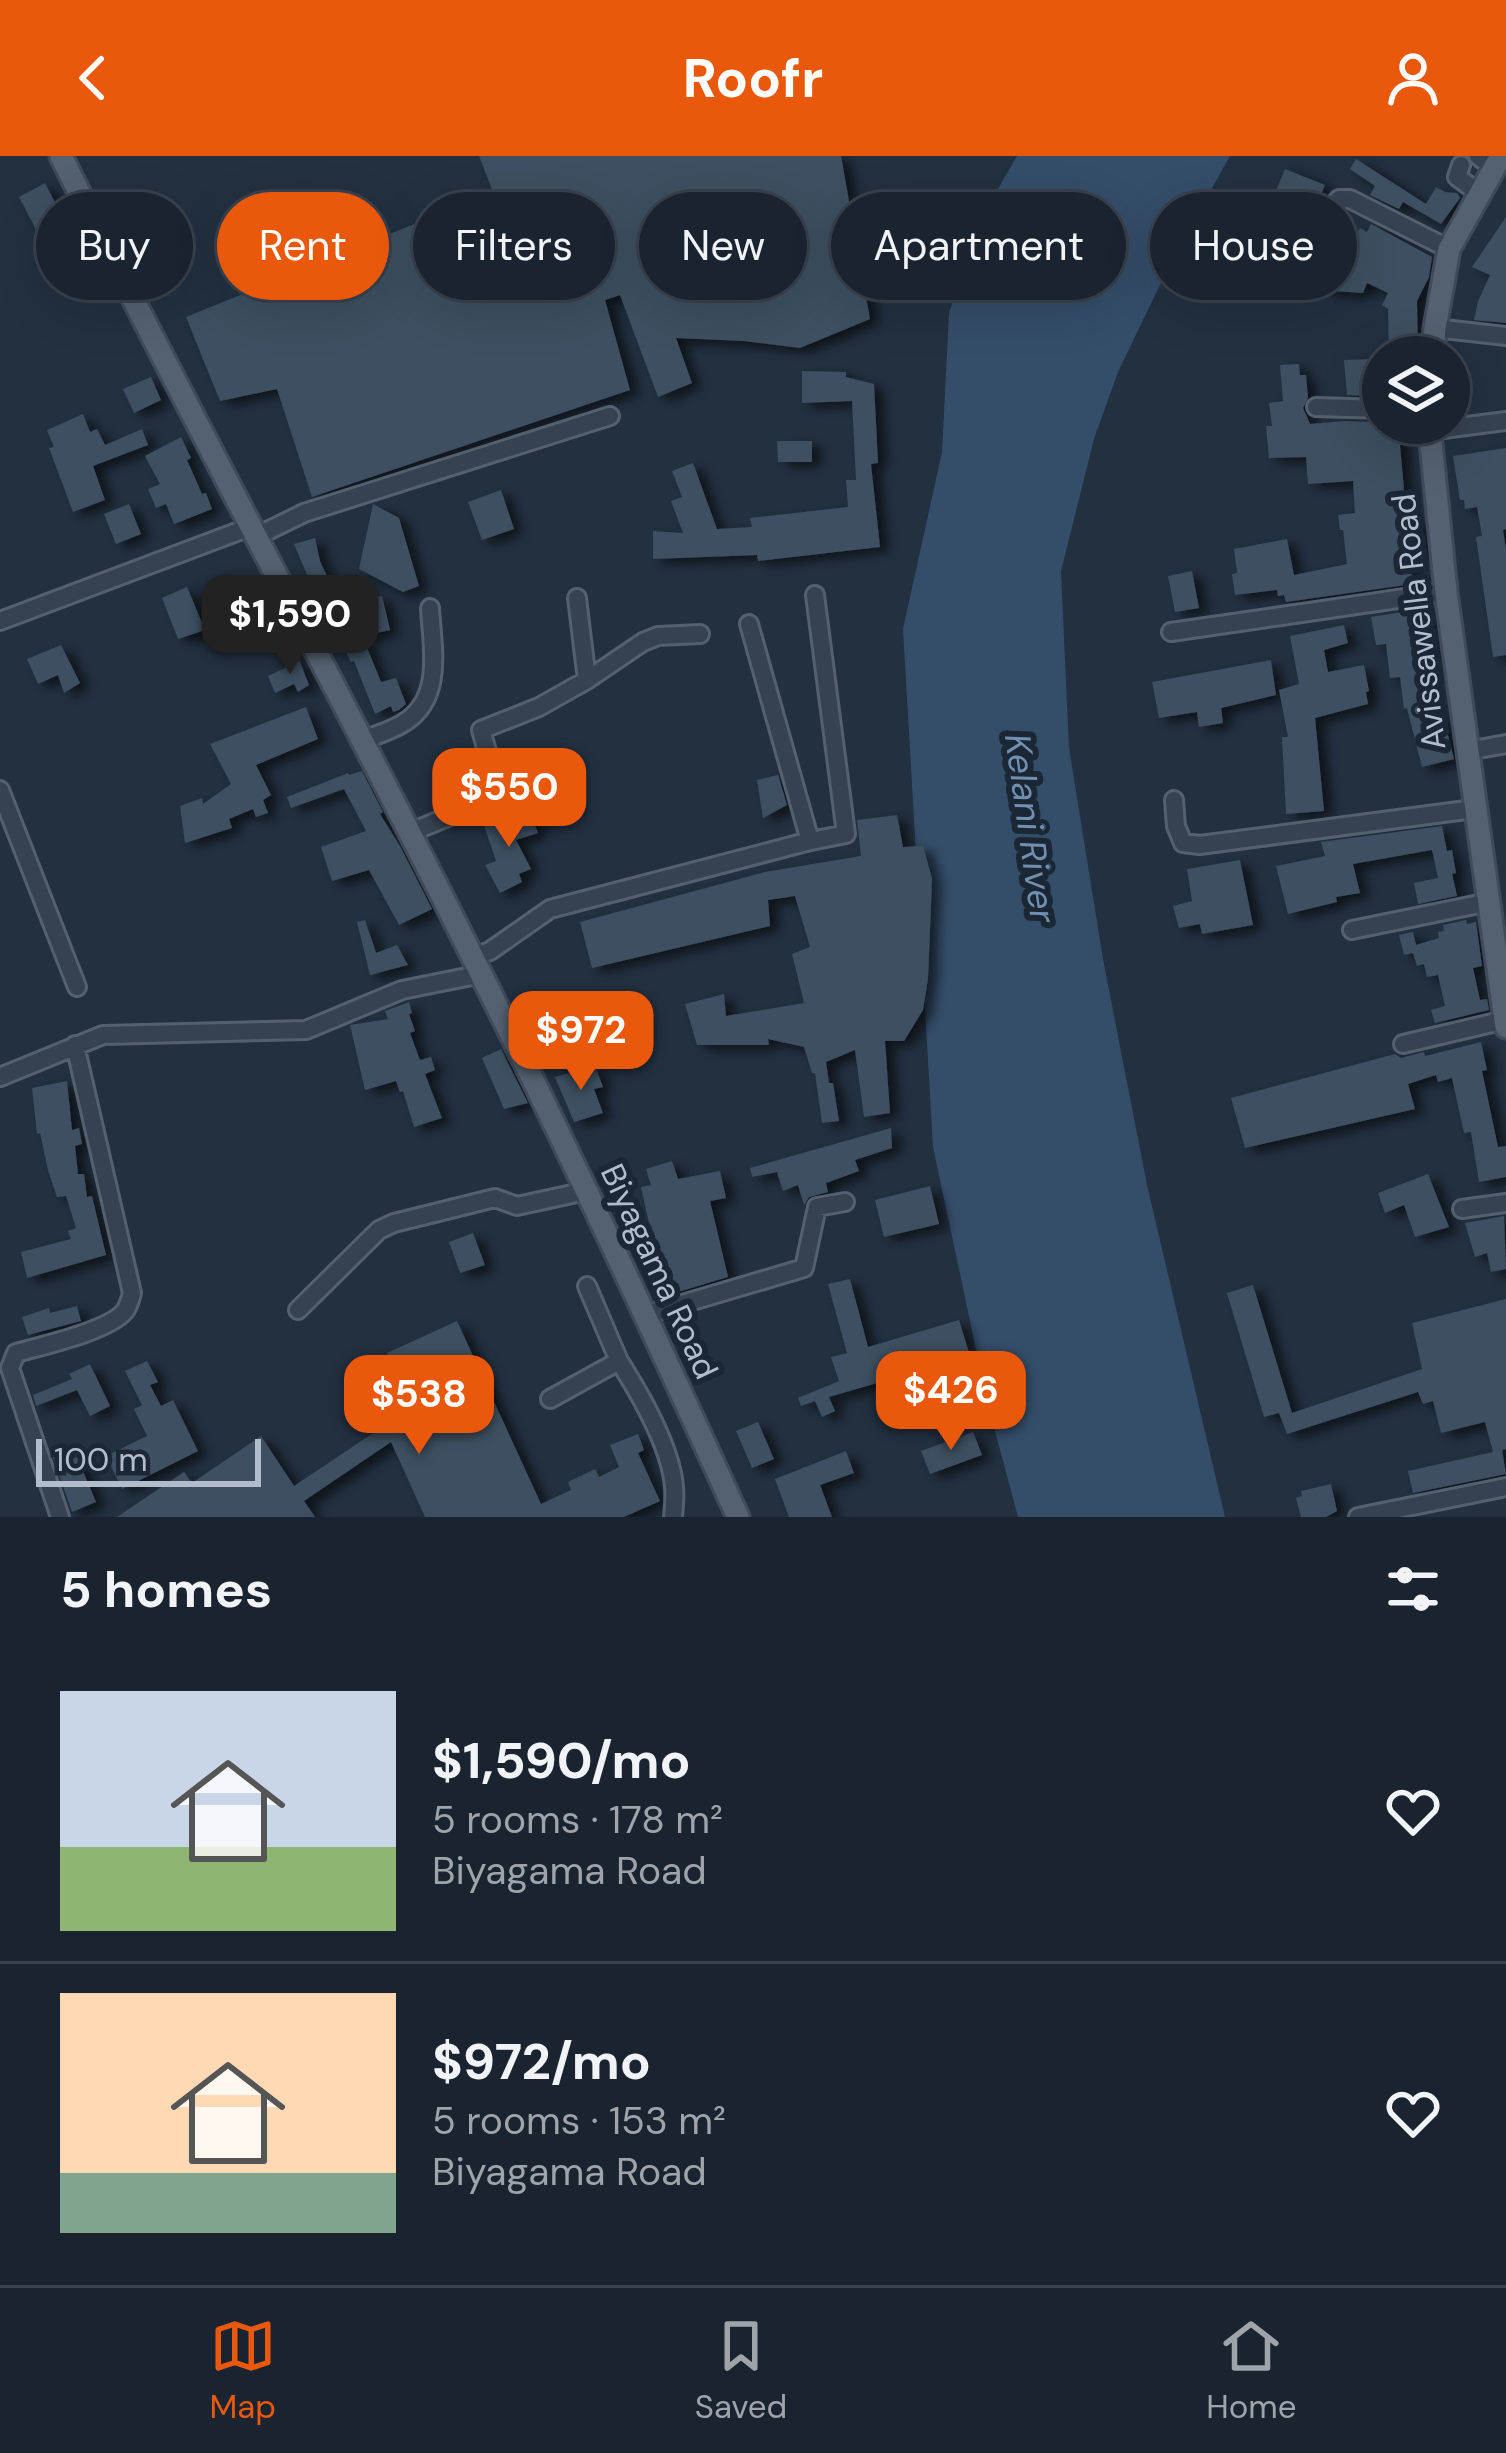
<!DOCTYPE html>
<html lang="en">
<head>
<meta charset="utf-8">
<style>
  :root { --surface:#1a2430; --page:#232c38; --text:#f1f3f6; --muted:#9fa4ab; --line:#38414c; --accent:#ea580c }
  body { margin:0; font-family:"DM Sans",sans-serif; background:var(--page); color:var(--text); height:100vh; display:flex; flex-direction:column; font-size:45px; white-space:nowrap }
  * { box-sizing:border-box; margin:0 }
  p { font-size:39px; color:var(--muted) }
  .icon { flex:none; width:66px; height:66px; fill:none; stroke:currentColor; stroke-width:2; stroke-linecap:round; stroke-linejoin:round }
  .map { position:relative; height:1361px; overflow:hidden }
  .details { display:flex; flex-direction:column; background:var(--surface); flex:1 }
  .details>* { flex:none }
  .guide { position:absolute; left:36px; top:36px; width:1434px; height:108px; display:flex; gap:24px }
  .buttons { position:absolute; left:1362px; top:180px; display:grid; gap:24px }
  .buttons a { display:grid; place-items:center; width:108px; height:108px; border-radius:50%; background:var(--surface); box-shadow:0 12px 48px #0002,0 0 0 3px var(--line); font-size:60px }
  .scale { position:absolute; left:36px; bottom:30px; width:225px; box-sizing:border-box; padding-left:12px; border:6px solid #b2bdcb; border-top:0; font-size:33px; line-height:42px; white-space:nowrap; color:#b2bdcb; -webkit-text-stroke:9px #1b2735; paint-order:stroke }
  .price { position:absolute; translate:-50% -102px; padding:0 27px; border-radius:24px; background:var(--accent); color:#fff; font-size:39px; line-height:78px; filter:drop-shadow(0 3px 6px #0008) }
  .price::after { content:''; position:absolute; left:50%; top:72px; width:36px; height:27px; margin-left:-18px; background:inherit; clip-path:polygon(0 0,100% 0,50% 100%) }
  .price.active { background:#222; color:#fff }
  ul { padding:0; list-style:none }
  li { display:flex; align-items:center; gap:36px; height:300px; padding:0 60px }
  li+li { border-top:3px solid var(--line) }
  li span { display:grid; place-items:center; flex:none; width:336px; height:240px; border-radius:0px; color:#555 }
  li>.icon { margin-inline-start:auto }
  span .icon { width:144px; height:144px; fill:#fffc; stroke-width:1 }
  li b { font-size:51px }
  h2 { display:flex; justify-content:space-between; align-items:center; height:144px; padding:0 60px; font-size:51px }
  .chip { padding:0 42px; border-radius:54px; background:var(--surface); box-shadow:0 12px 48px #0002,0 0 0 3px var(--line); font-size:42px; line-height:108px }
  .chip.active { background:var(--accent); color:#fff }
  header { display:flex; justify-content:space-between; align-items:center; height:156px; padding:0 60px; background:var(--accent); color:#fff; font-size:54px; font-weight:700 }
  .tab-bar { display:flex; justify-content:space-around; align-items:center; height:168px; border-top:3px solid var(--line); background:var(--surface); font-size:33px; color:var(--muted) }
  .tab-bar a { display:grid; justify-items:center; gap:6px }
  .tab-bar .active { color:var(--accent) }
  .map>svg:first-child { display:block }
  .water { fill:#344d69 }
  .building { fill:#3d4f60; filter:url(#shadow) }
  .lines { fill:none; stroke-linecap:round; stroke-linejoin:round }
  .minor-casing { stroke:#54606e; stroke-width:22 }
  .major-casing { stroke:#3f4b59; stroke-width:27 }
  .minor { stroke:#364250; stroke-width:16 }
  .major { stroke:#546170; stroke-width:21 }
  .labels { text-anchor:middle; stroke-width:12; stroke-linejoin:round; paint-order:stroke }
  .street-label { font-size:33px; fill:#b2bdcb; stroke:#1b2735 }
  .water-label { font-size:36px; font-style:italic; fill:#708fb1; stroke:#1b2735 }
</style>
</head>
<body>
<header><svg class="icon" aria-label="back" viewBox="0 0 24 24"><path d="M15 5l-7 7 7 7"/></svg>Roofr<svg class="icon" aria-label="person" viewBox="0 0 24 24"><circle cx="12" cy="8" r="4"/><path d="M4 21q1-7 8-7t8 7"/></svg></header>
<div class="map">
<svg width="1506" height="1361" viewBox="0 0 1506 1361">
  <defs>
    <filter id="shadow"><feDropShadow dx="9" dy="5" stdDeviation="6" flood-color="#0009"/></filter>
  </defs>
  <rect width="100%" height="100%" fill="#223040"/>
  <path class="water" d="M1017,0H1230L1176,96L1118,216L1094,283L1061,415L1069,592L1103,803L1147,1029L1225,1361H1018L987,1245L933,991L903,473L942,296L949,157L980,64Z"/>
  <path class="building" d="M479,0H841L870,163L800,192L744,185L676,182L692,227L658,241L620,139L605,144L630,234L312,341L277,233L220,245L186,161L493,36Z
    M1356,3L1426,48L1436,31L1445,36L1457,37L1460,42L1441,68L1403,46L1399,53L1370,39L1375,30L1350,13Z
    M1285,13L1325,29L1317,48L1304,63L1291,57L1285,71L1271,65L1276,51L1270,49Z
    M45,27L74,84L81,80L90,100L58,116L19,41Z
    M1506,61V167L1474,164L1478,145L1490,119L1472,111Z
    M1371,68L1432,101L1429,121L1417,145L1418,201H1389L1388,153L1382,149L1388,137L1367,127L1363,137L1333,135L1320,131L1323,125L1304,114L1313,97L1332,107L1341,89L1348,93L1360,72L1367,76Z
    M1372,203L1373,234L1377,235L1376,240L1347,239L1344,204Z
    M1299,208L1300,219H1306L1308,242L1303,252L1310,268L1345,265L1398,267L1407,367L1421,365L1425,394L1409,396L1413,428L1286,446L1284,439L1278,440L1277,434L1235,439L1232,418L1237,417L1234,393L1287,383L1294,419L1347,408L1343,374H1340L1338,359L1355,357L1353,325L1308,328L1306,301L1269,302L1266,270H1272L1269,247L1283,245L1280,209Z
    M802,215L846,216V221L874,228L878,307L871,308L880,391L758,405L757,399L653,403V375L683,377L671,345L682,341L672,315L693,307L717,373L752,371L750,362L848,351L846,324H856L852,245L802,247Z
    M151,221L161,244L134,257L123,233Z
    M83,258L90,276L97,273L105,289L142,273L148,289L93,310L105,344L73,356L49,292L54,291L47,274Z
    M181,281L191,302L187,304L202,338L206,337L212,353L174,368L166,348L156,352L148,333L160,328L145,300Z
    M777,285H812V306H778Z
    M1506,292V373L1503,374L1506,394V499L1493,501L1476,381L1482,380L1477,351L1465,353L1464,344H1460L1453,300Z
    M501,334L514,373L482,384L468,346Z
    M129,348L141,378L116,388L104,358Z
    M373,348L399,362L419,430L403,436L359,413Z
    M315,382L320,405L332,431L328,456L315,461L302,433L310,426L294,388Z
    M1192,415L1199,452L1175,456L1168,420Z
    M187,431L205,474L178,483L162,442Z
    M382,440L390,474L364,480L356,446Z
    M1426,452L1430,480L1428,481L1431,516L1427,517L1433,558L1442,556L1454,603L1422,611L1407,552L1404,553L1400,521L1390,522L1386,488L1376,489L1371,461Z
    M1344,469L1348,487L1324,494L1328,516L1364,509L1369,535L1366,536L1368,548L1315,562L1324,655L1286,658L1282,581H1288L1279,534L1299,528L1290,480Z
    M364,484L381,526L396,522L406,548L399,554L393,556L391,550L375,558L354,505L351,506L344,493Z
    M61,489L80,527L64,537L58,519L38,528L27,503Z
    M298,501L309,529L298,536L294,528L275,537L268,520L287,511L284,507Z
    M1271,504L1276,539L1221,552L1223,567L1199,571L1197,556L1159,562L1152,526Z
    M306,551L318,583L256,609L271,639L263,644L268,657L256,661L253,653L229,663L232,672L185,687L180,650L202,642L203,648L231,628L210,588Z
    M362,615L383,656L380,658L400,690L432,753L399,769L369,714L332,725L321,691L366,675L344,633L291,652L287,641L348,617L349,619Z
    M778,619L787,649L763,662L757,624Z
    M530,657L538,677L516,684L531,713L519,718L522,726L500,737L485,709L496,705L484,669Z
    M897,659L903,691L923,690L932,723L928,822L923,854L904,885H885L890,957L864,961L855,894L826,906L829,927H833L839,965L822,967L815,917H812L804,891L768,883L769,889H697L685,848L724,838L726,860L804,847L792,798L810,791L795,740L768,744L770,770L592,812L580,766L765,716L861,700L857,664Z
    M1442,670L1447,695L1452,694L1456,717L1452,718L1457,740L1418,748L1414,727L1438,722L1432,694L1353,708L1360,737L1336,741L1337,746L1288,758L1276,710L1325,700L1321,686Z
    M1240,704L1253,769L1202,778L1200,768L1179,772L1173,750L1192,745L1187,713Z
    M365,764L376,797L397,789L408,809L370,819L357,766Z
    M1466,764L1467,768L1476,766L1482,810L1473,812L1480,844L1487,843L1489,854L1435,867L1431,854L1445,850L1438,819L1427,821L1424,808L1417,810L1413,797L1404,799L1399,779L1413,776L1416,789L1439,782L1438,776L1444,775L1443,769Z
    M409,846L412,857L409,858L415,875L410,877L420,904L431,901L435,914L425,918L442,962L414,971L403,935L400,936L396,925L365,934L350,869L388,863L385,855Z
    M1481,886L1487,914L1482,915L1498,991L1506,990V1021L1479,1026L1471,976L1464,977L1452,922L1438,926L1436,919L1408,928L1415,953L1245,992L1231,942L1395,898L1401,902L1424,896L1425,900Z
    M501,893L528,947L504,953L482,902Z
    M595,910L603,931L594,933L603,957L574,966L555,921Z
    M67,925L72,974L79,972L82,988L75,990L78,1018H84L87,1041L92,1040L106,1099L27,1122L21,1096L71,1083L68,1075L76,1072L66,1040L57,1041L48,1014L40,977L37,978L32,932Z
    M891,972L892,992L855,1004L859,1015L826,1027L828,1036L809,1041L804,1049L798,1029L783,1035L777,1016L752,1021L750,1012Z
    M672,1005L678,1023L720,1015L726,1042L710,1045L728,1121L665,1140L641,1031L651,1029L646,1013Z
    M1428,1018L1449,1071L1415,1081L1404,1049L1385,1057L1378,1037Z
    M930,1030L939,1068L884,1081L875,1044Z
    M1504,1060L1506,1113L1491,1116L1487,1097L1475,1101L1465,1067Z
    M473,1077L485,1109L460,1117L449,1086Z
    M850,1123L868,1191L959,1164L970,1200L829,1241L835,1255L822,1261L815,1245L801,1250L798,1242L839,1225L831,1201L847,1197L828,1128Z
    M1253,1129L1292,1257L1422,1213L1412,1167L1506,1143V1293L1502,1294L1506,1318L1413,1337L1408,1315L1493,1296L1485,1266L1441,1277L1433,1245L1423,1248L1418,1236L1287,1278L1279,1257L1264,1261L1227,1137Z
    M77,1150L81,1165L28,1179L22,1161L49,1152L50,1157Z
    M457,1165L541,1348L571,1334L568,1326L595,1313L599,1321L619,1311L610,1289L638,1278L644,1294L638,1297L660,1345L624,1361H425L391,1286L304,1345L315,1361H117L184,1316L192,1327L261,1280L294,1330L412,1251L387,1197Z
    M147,1205L158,1226L150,1229L161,1250L173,1244L198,1295L122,1333L106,1300L147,1280L134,1253L142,1249L125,1215Z
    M90,1208L110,1250L90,1260L77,1234L36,1250L33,1239L72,1223L69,1218Z
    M758,1266L774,1303L752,1312L736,1275Z
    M973,1276L982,1299L930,1318L921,1295Z
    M846,1295L854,1317L820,1329L832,1361H789L775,1323Z
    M59,1299L63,1307L77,1301L96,1346L72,1356L53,1301Z
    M1331,1328L1337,1355L1326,1361H1301L1296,1342L1302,1340L1301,1335Z"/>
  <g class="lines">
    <g class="minor-casing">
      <path id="minor" d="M1478,0L1493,12
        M1461,9L1457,21L1479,37
        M1254,90L1306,80L1339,43H1350L1449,93
        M1435,172L1506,180
        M1316,251L1383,253
        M1428,275L1506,265
        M255,381L304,357L610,260
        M577,442L587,524
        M0,465L250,371
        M1171,476L1446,436
        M361,585C375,579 392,575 405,566C444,541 432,490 430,452
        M1467,595L1506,588
        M0,634L77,831
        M1174,644L1176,670L1183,687L1200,689L1474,653
        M409,677L491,643L496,627L481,574L539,551L587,524L643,486L658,480L700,478
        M806,686L846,678L815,439
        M1352,774L1489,746
        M473,801L490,795L550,753L810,685L749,468
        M1403,888L1505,864
        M0,921L103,879L306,874L402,834L482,818
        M1462,1053L1506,1047
        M587,1130L619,1205
        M298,1154L379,1074L394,1067L495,1042L517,1050L586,1035
        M645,1159L804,1112L817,1051L845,1046
        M550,1243L619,1205C640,1238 671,1292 674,1331C675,1341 674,1351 673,1361
        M60,1361L10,1212L16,1197C41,1190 109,1175 125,1155C129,1149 130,1145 132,1137L75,889
        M1358,1361L1506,1331"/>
    </g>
    <g class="major-casing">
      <path id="major" d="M61,0C197,275 345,543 481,818C570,997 655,1179 738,1361
        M1433,201L1435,172L1449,93L1501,0
        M1429,267L1446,436L1506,871"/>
    </g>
    <use href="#minor" class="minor"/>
    <use href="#major" class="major"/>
  </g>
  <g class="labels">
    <g class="street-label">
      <text transform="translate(1418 466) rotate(-97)" y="12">Avissawella Road</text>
      <text transform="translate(660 1115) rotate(65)" y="12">Biyagama Road</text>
    </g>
    <g class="water-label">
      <text transform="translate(1031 672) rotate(82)" y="13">Kelani River</text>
    </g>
  </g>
</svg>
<div class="buttons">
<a><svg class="icon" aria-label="layers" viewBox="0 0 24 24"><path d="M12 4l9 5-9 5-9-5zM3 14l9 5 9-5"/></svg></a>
</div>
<div class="scale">100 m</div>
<b class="price active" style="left:290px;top:521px">$1,590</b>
<b class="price" style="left:509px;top:694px">$550</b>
<b class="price" style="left:581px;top:937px">$972</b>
<b class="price" style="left:951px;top:1297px">$426</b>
<b class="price" style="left:419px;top:1301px">$538</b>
<div class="guide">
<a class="chip">Buy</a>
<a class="chip active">Rent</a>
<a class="chip">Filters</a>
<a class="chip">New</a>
<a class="chip">Apartment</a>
<a class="chip">House</a>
</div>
</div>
<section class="details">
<h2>5 homes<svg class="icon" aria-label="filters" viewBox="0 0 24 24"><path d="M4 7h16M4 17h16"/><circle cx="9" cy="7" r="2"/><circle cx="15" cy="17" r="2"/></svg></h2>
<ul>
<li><span style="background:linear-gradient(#c9d6e8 65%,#8fb573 0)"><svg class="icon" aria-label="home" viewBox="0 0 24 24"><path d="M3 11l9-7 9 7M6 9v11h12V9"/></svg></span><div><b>$1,590/mo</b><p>5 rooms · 178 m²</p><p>Biyagama Road</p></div><svg class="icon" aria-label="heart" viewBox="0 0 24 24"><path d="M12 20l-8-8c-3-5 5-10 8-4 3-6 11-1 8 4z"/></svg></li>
<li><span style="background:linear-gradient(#ffd9b3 75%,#7fa58c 0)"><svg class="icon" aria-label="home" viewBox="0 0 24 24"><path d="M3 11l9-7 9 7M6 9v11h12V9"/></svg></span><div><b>$972/mo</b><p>5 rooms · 153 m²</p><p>Biyagama Road</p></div><svg class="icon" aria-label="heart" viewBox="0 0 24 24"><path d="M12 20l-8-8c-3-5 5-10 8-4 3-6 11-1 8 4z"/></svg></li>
</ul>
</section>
<nav class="tab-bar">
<a class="active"><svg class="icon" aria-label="map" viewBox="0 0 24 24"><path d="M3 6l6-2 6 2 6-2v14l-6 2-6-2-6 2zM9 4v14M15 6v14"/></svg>Map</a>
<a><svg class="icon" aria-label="saved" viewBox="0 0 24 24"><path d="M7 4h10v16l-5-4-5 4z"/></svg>Saved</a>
<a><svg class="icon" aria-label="home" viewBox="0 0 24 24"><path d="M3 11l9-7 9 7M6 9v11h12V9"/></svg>Home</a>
</nav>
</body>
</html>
